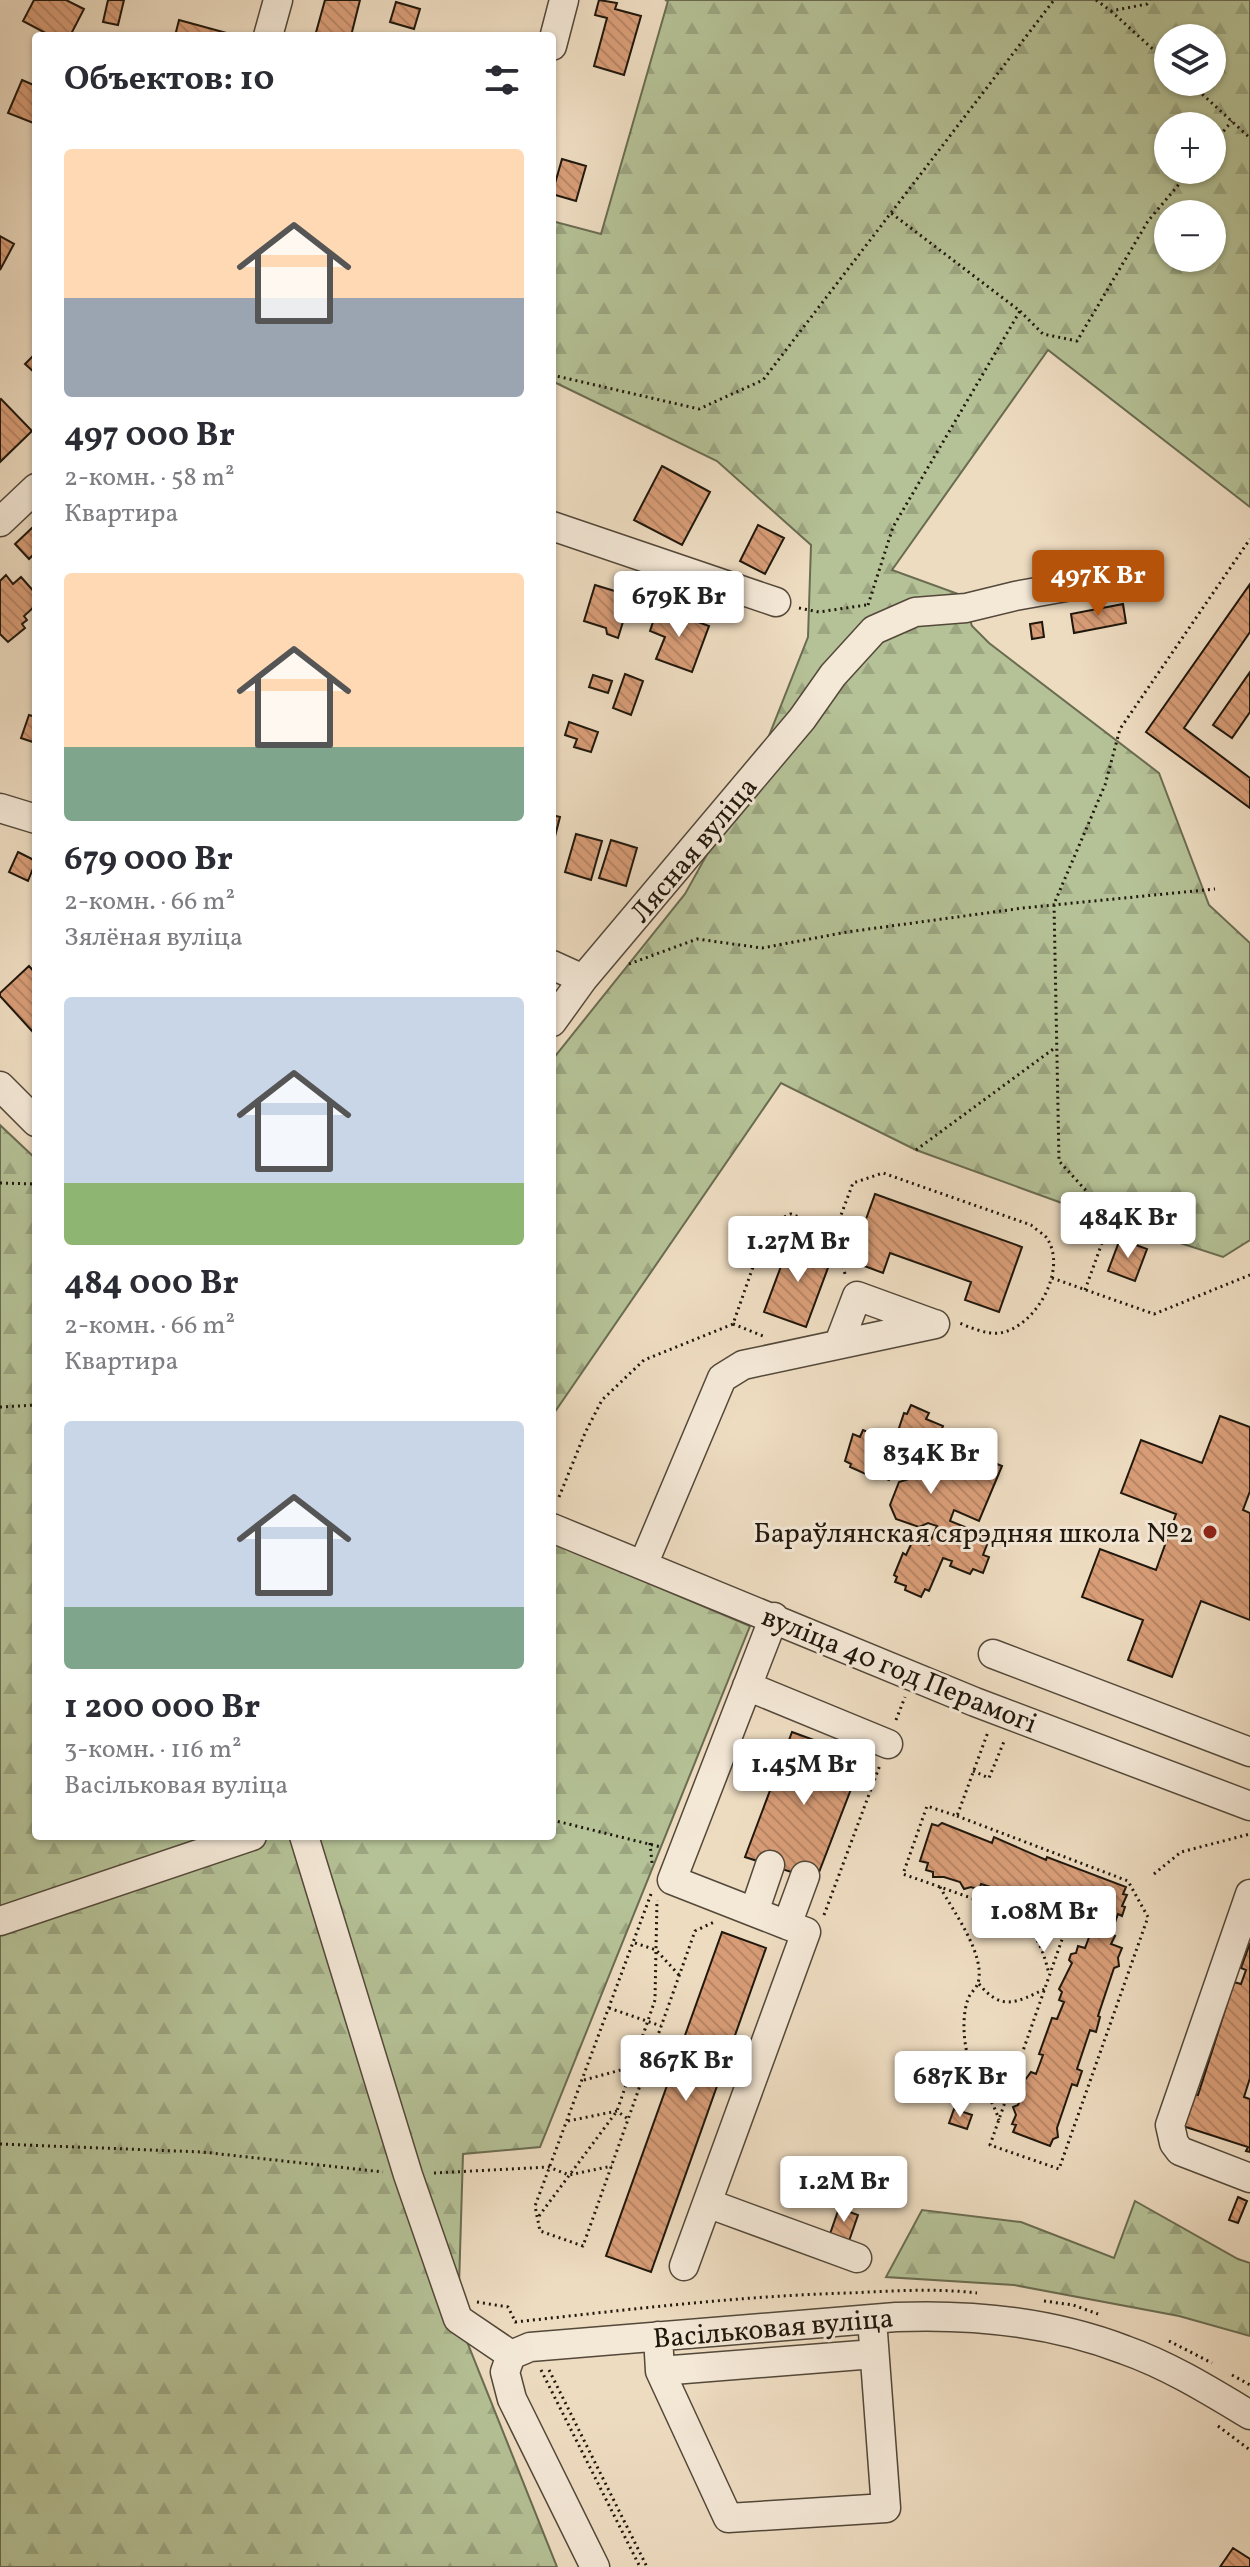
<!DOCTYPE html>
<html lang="ru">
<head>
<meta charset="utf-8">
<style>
  :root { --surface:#fff; --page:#f2f2f3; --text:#2b2b33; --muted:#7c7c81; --accent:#b45309 }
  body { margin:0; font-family:Vollkorn,serif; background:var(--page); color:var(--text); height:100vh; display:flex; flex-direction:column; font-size:30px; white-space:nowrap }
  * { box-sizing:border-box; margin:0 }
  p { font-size:26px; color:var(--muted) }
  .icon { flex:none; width:44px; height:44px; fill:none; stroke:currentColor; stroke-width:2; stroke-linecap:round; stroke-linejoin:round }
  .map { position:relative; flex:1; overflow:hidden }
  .details { position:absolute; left:32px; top:32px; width:524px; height:1808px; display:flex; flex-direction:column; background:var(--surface); border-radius:8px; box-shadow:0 2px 6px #0004 }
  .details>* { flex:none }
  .fabs { position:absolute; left:1154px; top:24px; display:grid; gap:16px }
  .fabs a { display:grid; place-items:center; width:72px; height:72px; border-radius:50%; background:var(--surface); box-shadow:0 2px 6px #0004; font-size:40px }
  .price { position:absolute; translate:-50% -68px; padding:0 18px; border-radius:8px; background:#fff; color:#222; font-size:26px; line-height:52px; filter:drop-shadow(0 2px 4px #0008) }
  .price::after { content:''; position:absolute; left:50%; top:48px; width:24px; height:18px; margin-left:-12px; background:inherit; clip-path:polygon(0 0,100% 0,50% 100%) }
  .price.current { background:var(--accent); color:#fff }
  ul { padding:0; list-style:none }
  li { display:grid; align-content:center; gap:16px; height:424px; padding:0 32px }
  li span { display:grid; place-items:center; height:248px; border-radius:8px; color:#555 }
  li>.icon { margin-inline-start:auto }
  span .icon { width:144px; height:144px; fill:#fffc; stroke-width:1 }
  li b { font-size:34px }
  h2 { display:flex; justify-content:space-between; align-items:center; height:96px; padding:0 32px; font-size:34px }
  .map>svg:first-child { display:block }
  .forest { fill:url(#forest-firs); stroke:#6a6c51; stroke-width:2; fill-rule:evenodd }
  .building { fill:url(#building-back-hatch); stroke:#1f170c; stroke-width:2 }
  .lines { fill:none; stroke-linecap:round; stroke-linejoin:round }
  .minor-casing { stroke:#534839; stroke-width:31 }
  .path { stroke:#1f170c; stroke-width:3; stroke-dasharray:2 4; stroke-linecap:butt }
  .minor { stroke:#f4e8d7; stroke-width:28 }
  .poi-dot { fill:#8f2418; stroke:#f4e8d7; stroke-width:3 }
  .labels { text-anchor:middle; stroke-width:6; stroke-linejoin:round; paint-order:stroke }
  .street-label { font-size:28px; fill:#1f170c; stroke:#f4e8d7 }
  .poi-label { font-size:28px; fill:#1f170c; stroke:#f4e8d7; text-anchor:end }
</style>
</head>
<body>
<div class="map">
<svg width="1250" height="2567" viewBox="0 0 1250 2567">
  <defs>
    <pattern id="forest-firs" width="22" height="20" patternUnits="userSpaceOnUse" patternTransform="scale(2)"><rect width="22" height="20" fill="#b5c196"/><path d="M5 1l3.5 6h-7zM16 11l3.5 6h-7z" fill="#9ba580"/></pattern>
    <pattern id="building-back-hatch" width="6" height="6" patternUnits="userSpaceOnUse" patternTransform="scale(2)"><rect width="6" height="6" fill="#d89d77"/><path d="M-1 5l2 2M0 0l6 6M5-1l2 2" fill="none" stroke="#b98666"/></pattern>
  </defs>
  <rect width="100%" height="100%" fill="#eedcc1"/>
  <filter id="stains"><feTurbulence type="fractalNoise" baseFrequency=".0025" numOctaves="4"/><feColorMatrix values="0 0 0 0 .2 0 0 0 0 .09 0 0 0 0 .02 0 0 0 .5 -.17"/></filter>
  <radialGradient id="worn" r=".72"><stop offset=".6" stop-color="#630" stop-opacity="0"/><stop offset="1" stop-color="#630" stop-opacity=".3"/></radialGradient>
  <path class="forest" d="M665,0H1250V507L1048,350L892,570L961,595L972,626L989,643L1159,773L1209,905L1250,943V1240L1223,1257L1106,1219L916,1150L781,1083L552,1416V1060L685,894L759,761L808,637L811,545L717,461L552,381V221L601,234L668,1ZM1168,38H1212V82H1168ZM1168,126H1212V170H1168ZM1168,214H1212V258H1168Z
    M0,1125L36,1159V1836H552V1542L750,1626L540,2147L463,2154L458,2319L557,2567H0Z
    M1135,2201L1238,2259L1250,2263V2336L1179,2316L1014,2285L886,2277L922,2210L1021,2222L1114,2258Z"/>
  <path class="building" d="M34,0H66L84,9L70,36H51L23,21Z
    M108,0H124L118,25L103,22Z
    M325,0H360L351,36H315Z
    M599,0L617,3L615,9L641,16L624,75L594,66L607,18L595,15Z
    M396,2L420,9L414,29L390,22Z
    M179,20L234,35V36H175Z
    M22,80L36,86V124L8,113Z
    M562,159L586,166L576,201L552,194Z
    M0,236L14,244L0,270Z
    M36,353V374L25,364Z
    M1,399L32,431L0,462V400Z
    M662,466L710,492L682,545L634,520Z
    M758,525L784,538L765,574L740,561Z
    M33,527L36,530V552L29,559L15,544Z
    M6,575L13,584L21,577L36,594V605L24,616L27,620L22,624L25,628L8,642L0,634V581Z
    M1250,584V632L1184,728L1250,778V808L1146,732Z
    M595,585L631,596L618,638L607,634L606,628L584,621Z
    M1123,604L1126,623L1074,633L1071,614Z
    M658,607L709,626L692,672L656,659L665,637L650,631Z
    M1042,622L1044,637L1032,639L1030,624Z
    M1250,672V712L1232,738L1213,725Z
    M625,674L643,681L631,715L613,708Z
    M593,675L612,681L608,693L589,687Z
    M29,715L36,717V743L21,738Z
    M569,722L598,732L591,752L574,747L577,739L565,735Z
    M552,815L560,817L552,848Z
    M576,834L602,841L591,880L565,872Z
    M611,840L637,848L626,886L599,878Z
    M18,852L36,861L28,881L9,872Z
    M29,966L36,974V1027L32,1031L0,996V993Z
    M875,1194L1022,1247L999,1312L965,1300L971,1282L890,1253L883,1273L851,1261Z
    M1120,1239L1147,1249L1135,1281L1108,1271Z
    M790,1242L832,1257L806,1327L764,1312Z
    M911,1405L929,1413L926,1419L943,1426L928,1462L939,1467L948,1443L1002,1466L979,1521L954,1510L950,1521L990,1537L983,1555L989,1557L983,1573L973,1569L970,1574L950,1566L952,1561L943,1558L929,1591L925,1589L921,1597L905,1590L906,1586L895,1582L897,1577L894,1575L903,1553L906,1555L914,1538L929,1545L937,1526L928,1523L919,1527L896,1519L890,1505L899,1482L909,1479L913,1469L896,1462L889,1480L871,1473L870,1476L850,1467L851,1464L845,1461L853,1434L860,1437L863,1430L894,1443L904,1413L907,1414Z
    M1220,1416L1250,1427V1491L1243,1510L1250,1513V1620L1201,1601L1172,1677L1128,1660L1143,1620L1082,1597L1100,1549L1156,1570L1176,1514L1121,1493L1141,1440L1202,1463Z
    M792,1732L863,1758L816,1880L745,1857Z
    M942,1823L992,1843L994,1837L1046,1860L1047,1857L1126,1887L1123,1894L1127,1895L1122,1906L1125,1907L1122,1916L1118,1914L1111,1934L1115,1936L1111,1944L1122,1948L1118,1958L1119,1966L1114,1968L1098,2016L1100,2017L1096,2032L1090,2030L1077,2069L1082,2071L1077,2086L1072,2084L1057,2128L1058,2137L1053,2139L1050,2146L1013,2132L1016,2125L1012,2124L1016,2115L1013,2107L1018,2105L1025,2089V2080L1031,2072L1036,2074L1043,2055L1039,2054L1052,2018L1057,2019L1064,2002L1059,2000L1062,1992L1059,1989L1072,1963L1069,1960L1071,1954L1076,1953L1078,1946L1085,1948L1094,1924L1084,1921L1086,1916L1059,1907L1058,1911L1035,1903L1034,1908L998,1895L1000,1890L981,1884L979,1890L971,1887L964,1889L960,1882L944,1877H933V1872L926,1870L928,1863L920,1861L932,1824L938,1826Z
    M722,1932L766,1948L651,2272L606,2256Z
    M1250,1943V2078L1244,2097L1250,2099V2152L1246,2151L1248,2147L1183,2126L1194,2094L1198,2095L1234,1982L1241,1984L1246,1970L1241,1968Z
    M954,2109L972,2115L967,2129L949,2123Z
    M1238,2197L1247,2201L1238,2223L1229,2220Z
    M839,2208L858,2215L849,2241L830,2234Z
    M1233,2548L1250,2559V2567H1220Z"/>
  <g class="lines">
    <g class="minor-casing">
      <path id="minor" d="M268,36L278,0
        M552,46L564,0
        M0,522L36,488
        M552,526L776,602
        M0,808L36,819
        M552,965L583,979
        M552,1022L583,979L802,719L833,675L874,630L915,612L966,608L1015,596L1122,577
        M0,1086L36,1122
        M839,1343L857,1296L934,1324
        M552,1528L975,1702L1250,1806
        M643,1565L722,1378L743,1365L935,1324
        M774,1617L672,1880L787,1925L805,1876
        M993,1654L1250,1752
        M747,1686L888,1744
        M304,1836L408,2175L458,2319L511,2355
        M1250,1894L1170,2125L1174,2143L1180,2151L1250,2178
        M754,1912L770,1865
        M0,1921L252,1836
        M787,1925L806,1932L707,2203L857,2258
        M684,2266L707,2203
        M658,2336L660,2371L728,2518L886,2508L872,2319
        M660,2371L874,2354
        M595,2567L512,2399L505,2372L511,2355L530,2347L896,2317C973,2314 1052,2322 1125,2350C1170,2366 1210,2391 1250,2415"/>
    </g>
    <path class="path" d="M1096,0L1111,11L1147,4L1150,0
      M1111,11L1168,63
      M1189,82L1250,138
      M1212,145L1232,121
      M1020,311L1043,334L1077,341L1148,221L1191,170
      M552,375L699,409L763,380L1054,0
      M868,605L893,527L1020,311L891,213
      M799,608L819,612L866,605
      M629,964L697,939L762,948L847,932L1023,908L1215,889
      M916,1150L1056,1047
      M0,1183L36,1184
      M835,1231L845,1274
      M1052,1278L1154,1314L1250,1275
      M1085,1290L1111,1218L1059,1161L1054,904L1105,785L1120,729L1250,539
      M733,1324L763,1336
      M0,1407L36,1405
      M559,1497L585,1433L602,1400L644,1360L733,1324L768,1224L791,1214L835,1231L853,1183L883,1173L1031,1225C1035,1229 1042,1233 1046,1237C1069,1268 1036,1327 1000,1333C987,1335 969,1327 957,1322
      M896,1720L905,1697
      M973,1771L989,1778L1005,1739
      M957,1816L1128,1881L1148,1917L1059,2169L990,2145L1065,1931L903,1874L927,1806L957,1816L988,1732
      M552,1820L661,1847
      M650,1843L652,1863
      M1154,1874L1181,1852L1250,1834
      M940,1887C953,1911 986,1955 978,1983C976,1989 970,1993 968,1999C963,2013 963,2032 966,2048C969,2069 992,2096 999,2120
      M651,1894L535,2206L540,2231L583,2246L695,1931L714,1922
      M1013,1914C1036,1933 1042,1945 1049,1974
      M824,1915L880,1765
      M635,1943L656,1950L679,1975
      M979,1984C1002,2012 1017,2002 1045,1989
      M609,2008L661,2026
      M584,2080L632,2067L645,2072
      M568,2121L617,2111L628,2119
      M0,2144L202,2152L383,2172
      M434,2173L549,2167L569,2175L612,2166
      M539,2216L617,2111L655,2000L657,1900
      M1044,2301L1073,2305L1098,2314
      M477,2302L508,2307L516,2323
      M515,2322C626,2310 737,2296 849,2293C892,2291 935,2288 977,2293
      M1169,2341L1212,2363
      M541,2370L640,2567
      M549,2370L647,2567
      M1232,2375L1250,2385
      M1218,2426L1250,2450"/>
    <use href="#minor" class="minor"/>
  </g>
  <circle class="poi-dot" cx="1210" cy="1532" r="8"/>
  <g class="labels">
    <g class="street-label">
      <text transform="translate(693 849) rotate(-50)" y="10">Лясная вуліца</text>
      <text transform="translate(900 1669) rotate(22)" y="10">вуліца 40 год Перамогі</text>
      <text transform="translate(773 2327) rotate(-5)" y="10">Васільковая вуліца</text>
    </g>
    <g class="poi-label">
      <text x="1194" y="1542">Бараўлянская сярэдняя школа №2</text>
    </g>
  </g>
  <rect width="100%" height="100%" filter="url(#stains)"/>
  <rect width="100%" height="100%" fill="url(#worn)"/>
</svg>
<div class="fabs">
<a><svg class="icon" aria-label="layers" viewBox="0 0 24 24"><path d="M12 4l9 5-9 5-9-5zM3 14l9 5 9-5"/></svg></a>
<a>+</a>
<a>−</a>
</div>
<b class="price current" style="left:1098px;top:618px">497K Br</b>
<b class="price" style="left:679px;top:639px">679K Br</b>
<b class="price" style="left:1128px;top:1260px">484K Br</b>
<b class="price" style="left:798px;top:1284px">1.27M Br</b>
<b class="price" style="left:931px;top:1496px">834K Br</b>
<b class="price" style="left:804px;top:1807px">1.45M Br</b>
<b class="price" style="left:1044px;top:1954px">1.08M Br</b>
<b class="price" style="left:686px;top:2103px">867K Br</b>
<b class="price" style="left:960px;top:2119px">687K Br</b>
<b class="price" style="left:844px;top:2224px">1.2M Br</b>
<section class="details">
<h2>Объектов: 10<svg class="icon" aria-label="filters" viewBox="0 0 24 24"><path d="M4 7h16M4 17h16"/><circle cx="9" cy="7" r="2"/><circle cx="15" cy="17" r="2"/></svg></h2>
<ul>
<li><span style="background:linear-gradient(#ffd9b3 60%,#9aa5b1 0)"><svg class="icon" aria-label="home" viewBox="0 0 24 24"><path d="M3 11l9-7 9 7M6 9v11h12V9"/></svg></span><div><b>497 000 Br</b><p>2-комн. · 58 m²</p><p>Квартира</p></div></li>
<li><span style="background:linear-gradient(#ffd9b3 70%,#7fa58c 0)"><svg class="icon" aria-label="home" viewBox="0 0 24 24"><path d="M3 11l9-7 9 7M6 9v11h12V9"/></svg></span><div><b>679 000 Br</b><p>2-комн. · 66 m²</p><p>Зялёная вуліца</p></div></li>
<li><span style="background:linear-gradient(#c9d6e8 75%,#8fb573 0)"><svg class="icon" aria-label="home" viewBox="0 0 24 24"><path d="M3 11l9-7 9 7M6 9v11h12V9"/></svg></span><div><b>484 000 Br</b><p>2-комн. · 66 m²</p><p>Квартира</p></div></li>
<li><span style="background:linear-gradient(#c9d6e8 75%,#7fa58c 0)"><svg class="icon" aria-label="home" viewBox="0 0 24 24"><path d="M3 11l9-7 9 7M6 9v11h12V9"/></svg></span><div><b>1 200 000 Br</b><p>3-комн. · 116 m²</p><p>Васільковая вуліца</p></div></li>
</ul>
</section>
</div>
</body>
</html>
